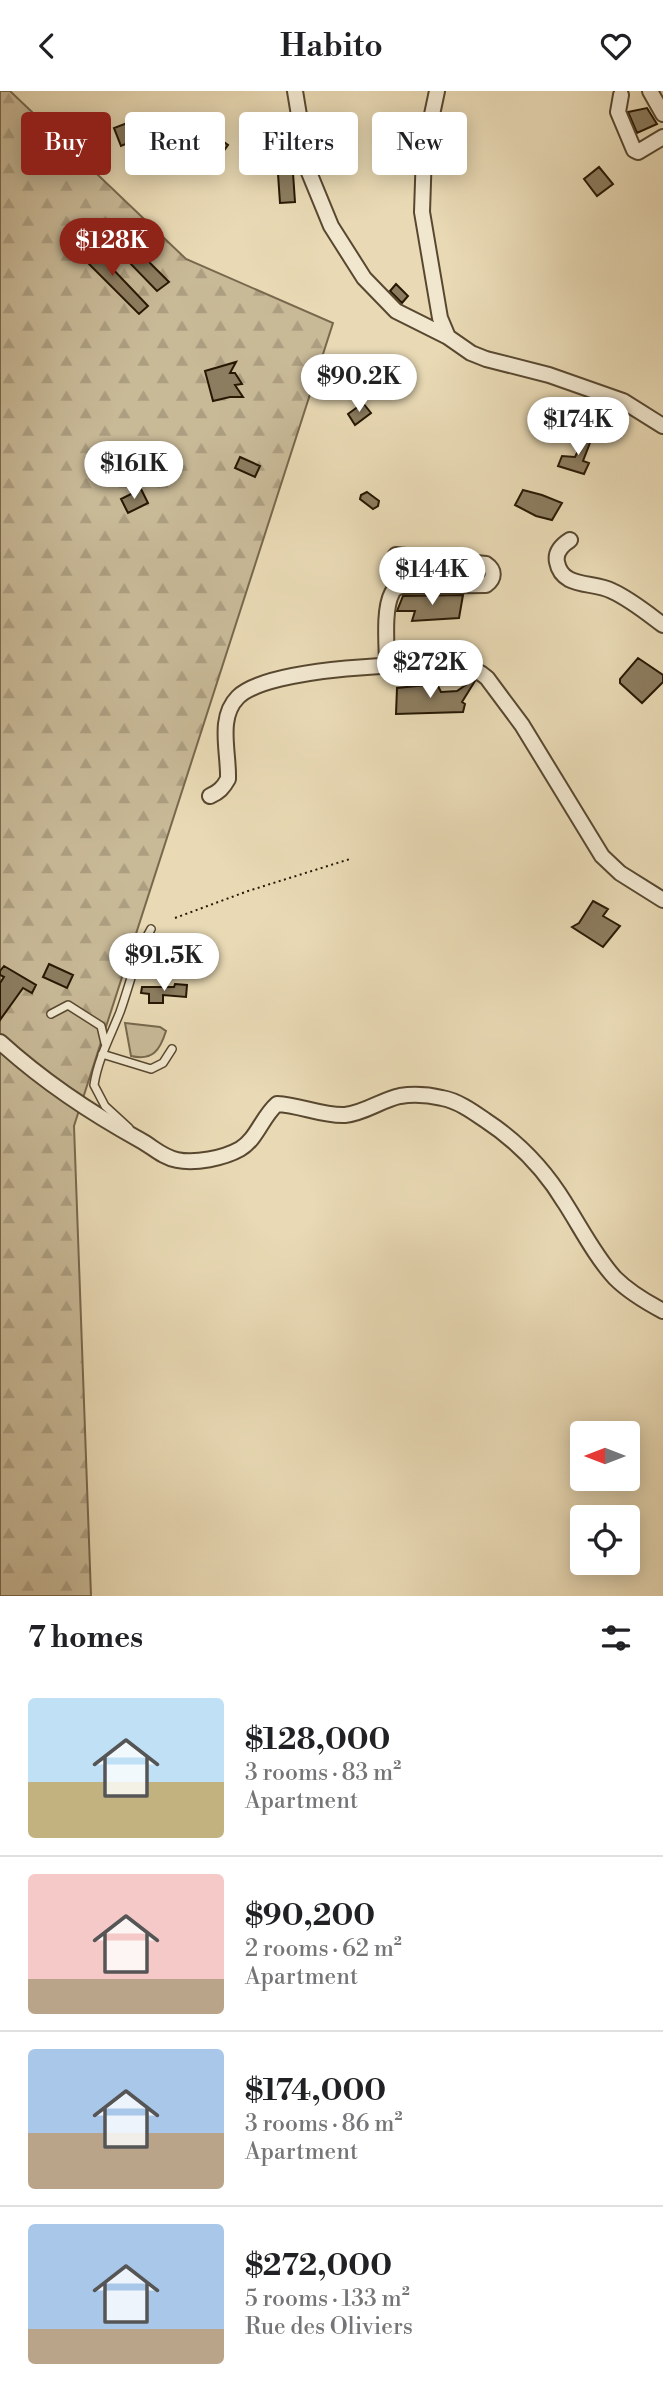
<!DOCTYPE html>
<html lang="en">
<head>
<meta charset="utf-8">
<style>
  :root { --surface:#fff; --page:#f6f6f6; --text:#202124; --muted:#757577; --line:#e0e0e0; --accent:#8f2418 }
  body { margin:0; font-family:"Libre Bodoni",serif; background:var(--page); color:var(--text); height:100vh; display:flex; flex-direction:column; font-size:26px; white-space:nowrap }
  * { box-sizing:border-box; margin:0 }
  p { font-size:23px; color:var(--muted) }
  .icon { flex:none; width:38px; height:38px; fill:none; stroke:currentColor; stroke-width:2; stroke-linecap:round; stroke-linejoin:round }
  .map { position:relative; height:1505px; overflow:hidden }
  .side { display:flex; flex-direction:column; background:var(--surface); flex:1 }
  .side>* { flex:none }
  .guide { position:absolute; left:21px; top:21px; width:621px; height:63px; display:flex; gap:14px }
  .needle { width:46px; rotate:270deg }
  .tools { position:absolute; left:570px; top:1330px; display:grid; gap:14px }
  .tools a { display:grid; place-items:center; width:70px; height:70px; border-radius:7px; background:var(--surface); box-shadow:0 4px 18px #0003; font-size:35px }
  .price { position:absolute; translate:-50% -60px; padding:0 16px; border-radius:24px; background:#fff; color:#222; font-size:23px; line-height:46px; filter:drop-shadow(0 2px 4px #0008) }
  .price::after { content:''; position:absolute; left:50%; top:42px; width:21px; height:16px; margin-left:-10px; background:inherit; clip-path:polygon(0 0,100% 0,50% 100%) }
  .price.current { background:var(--accent); color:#fff }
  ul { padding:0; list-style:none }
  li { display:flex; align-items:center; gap:21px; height:175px; padding:0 28px }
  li+li { border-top:2px solid var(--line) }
  li span { display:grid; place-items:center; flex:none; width:196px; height:140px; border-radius:7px; color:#555 }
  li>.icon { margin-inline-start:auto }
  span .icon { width:84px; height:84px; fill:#fffc; stroke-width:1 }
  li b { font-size:30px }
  h2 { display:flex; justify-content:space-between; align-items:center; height:84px; padding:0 28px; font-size:30px }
  .tag { padding:0 24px; border-radius:7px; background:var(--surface); box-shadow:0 4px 18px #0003; font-size:24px; line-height:63px }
  .tag.current { background:var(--accent); color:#fff }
  header { display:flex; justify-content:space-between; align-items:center; height:91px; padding:0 28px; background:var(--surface); font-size:32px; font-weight:600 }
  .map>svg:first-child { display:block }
  .green { fill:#c8b997; stroke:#78684d; stroke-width:2 }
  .forest { fill:url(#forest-firs); stroke:#78684d; stroke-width:2 }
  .building { fill:#8c7d60; stroke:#271803; stroke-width:2 }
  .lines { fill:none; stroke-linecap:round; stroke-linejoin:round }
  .lane-casing { stroke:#584830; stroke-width:10 }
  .street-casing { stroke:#584830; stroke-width:18 }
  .path { stroke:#271803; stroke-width:2; stroke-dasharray:2 3.5; stroke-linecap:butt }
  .lane { stroke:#f1e7cf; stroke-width:7 }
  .street { stroke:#f1e7cf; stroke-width:14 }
</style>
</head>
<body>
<header><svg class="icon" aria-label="back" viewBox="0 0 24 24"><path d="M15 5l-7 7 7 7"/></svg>Habito<svg class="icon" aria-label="heart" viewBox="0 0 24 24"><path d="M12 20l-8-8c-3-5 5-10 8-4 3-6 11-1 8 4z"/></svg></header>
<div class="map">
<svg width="663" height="1505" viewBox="0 0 663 1505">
  <defs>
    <pattern id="forest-firs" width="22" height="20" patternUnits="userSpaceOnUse" patternTransform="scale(1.75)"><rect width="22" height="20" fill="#c8b997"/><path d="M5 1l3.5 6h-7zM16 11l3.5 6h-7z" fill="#ac9e80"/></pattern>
  </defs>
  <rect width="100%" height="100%" fill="#e9dab5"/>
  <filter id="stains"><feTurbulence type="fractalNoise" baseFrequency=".00286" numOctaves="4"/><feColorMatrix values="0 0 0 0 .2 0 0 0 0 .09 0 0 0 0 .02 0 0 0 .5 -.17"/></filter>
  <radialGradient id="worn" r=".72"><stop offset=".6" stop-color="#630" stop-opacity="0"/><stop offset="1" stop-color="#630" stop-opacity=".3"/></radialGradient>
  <path class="green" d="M125,932L160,936L166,940C160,959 153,970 131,965Z"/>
  <path class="forest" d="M0,0H10L186,168L333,232L74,1035L91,1505H0Z"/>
  <path class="building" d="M647,17L657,33L637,42L628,21Z
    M135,29L142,46L121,55L114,37Z
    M217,46L228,54L220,65L210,57Z
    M599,76L613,93L597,105L584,88Z
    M293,82L295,111L280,112L278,83Z
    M106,128L169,191L157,200L96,137Z
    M88,152L148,215L139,223L76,160Z
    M396,193L408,205L402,212L390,200Z
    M236,271L230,282H235L242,293L235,294L243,306H230L213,310L205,280Z
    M363,312L371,322L355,334L348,323Z
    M587,341L593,344L583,370L589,372L584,383L558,375L562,365L575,366Z
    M240,366L260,375L255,386L235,377Z
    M141,398L148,412L128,422L121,408Z
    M523,399L542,404L562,412L552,429L536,425L515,414Z
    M367,401L379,410L378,415L373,418L360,408L361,404Z
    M463,504L459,527L412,530L415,520H397L403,505Z
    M638,567L663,584V591L642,612L620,592V588Z
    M473,589L475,590L462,611L465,613L463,621L396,623L397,597L437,593L441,601L457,600Z
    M593,810L608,818L603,825L620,835L603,856L572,836L579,832Z
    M49,873L73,884L67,897L43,886Z
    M4,875L36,894L32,902L23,897L0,929V892L4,886L0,884V880Z
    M175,893L187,894L186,906L163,904V912H149V903L141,902L142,896H174Z"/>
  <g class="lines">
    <g class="lane-casing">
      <path id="lane" d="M51,923L68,914L101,935L105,952
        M102,963L151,978L163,972L172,958
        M129,1037L105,1015L94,994C98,968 110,946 120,921C130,893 136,864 151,838"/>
    </g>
    <g class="street-casing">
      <path id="street" d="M295,0L308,79L331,135L364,187L396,220L448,246
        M437,0L424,61L422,121L440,227L448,246L471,262L486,268L549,284L623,310L663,335
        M650,0L663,23
        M621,4L618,21L634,59L638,61L663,46
        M570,449C562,454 555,461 557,471C562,498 593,490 612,500C630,508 647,522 663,534
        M387,575C387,555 383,519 392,502C394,497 397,497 401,495L486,494C495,487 495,479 486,473L396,464
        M210,705C219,701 223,697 228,688C229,661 217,627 238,606C268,576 421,570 464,576C473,577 480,581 487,587L522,634L602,765L620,782L663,809
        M0,951C43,990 89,1021 140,1049C153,1056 162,1066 177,1069C195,1073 224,1067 240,1058C257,1048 262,1026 277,1013C300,1014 322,1025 345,1024C365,1022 381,1009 400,1005C413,1003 429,1004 442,1007C458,1010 472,1020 485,1029C517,1050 545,1079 565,1112C581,1137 595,1165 615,1187C629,1201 646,1211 663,1220"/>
    </g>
    <path class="path" d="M175,827L248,800L350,768"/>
    <use href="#lane" class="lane"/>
    <use href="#street" class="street"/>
  </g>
  <rect width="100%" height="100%" filter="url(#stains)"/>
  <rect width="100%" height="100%" fill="url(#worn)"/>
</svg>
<div class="tools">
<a><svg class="needle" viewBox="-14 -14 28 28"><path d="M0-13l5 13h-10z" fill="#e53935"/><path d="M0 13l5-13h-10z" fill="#757577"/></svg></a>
<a><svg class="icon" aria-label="locate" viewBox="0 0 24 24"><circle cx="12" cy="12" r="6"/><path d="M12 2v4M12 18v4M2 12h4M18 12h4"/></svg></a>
</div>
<b class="price current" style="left:112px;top:187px">$128K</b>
<b class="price" style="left:359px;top:323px">$90.2K</b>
<b class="price" style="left:578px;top:366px">$174K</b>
<b class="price" style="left:134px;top:410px">$161K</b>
<b class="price" style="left:432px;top:516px">$144K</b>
<b class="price" style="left:430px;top:609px">$272K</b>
<b class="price" style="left:164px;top:902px">$91.5K</b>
<div class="guide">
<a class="tag current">Buy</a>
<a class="tag">Rent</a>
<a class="tag">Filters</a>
<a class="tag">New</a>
</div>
</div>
<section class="side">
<h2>7 homes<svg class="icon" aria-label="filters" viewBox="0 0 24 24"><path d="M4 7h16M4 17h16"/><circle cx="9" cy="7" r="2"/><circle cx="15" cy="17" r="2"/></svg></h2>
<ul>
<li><span style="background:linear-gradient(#bfe0f5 60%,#c2b280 0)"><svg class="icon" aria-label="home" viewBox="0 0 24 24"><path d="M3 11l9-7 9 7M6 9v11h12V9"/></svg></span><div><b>$128,000</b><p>3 rooms · 83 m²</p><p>Apartment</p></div></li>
<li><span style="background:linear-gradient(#f6c9c9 75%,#b9a48a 0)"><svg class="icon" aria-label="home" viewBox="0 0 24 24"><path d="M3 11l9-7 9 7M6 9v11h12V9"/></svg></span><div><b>$90,200</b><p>2 rooms · 62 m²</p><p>Apartment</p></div></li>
<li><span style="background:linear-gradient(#a9c7e8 60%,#b9a48a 0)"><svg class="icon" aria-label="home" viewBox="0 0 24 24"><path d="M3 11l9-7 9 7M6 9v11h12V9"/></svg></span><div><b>$174,000</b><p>3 rooms · 86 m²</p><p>Apartment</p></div></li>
<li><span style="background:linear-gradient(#a9c7e8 75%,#b9a48a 0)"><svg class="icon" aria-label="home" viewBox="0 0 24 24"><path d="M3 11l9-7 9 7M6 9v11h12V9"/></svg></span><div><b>$272,000</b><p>5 rooms · 133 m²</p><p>Rue des Oliviers</p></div></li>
</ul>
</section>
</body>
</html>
